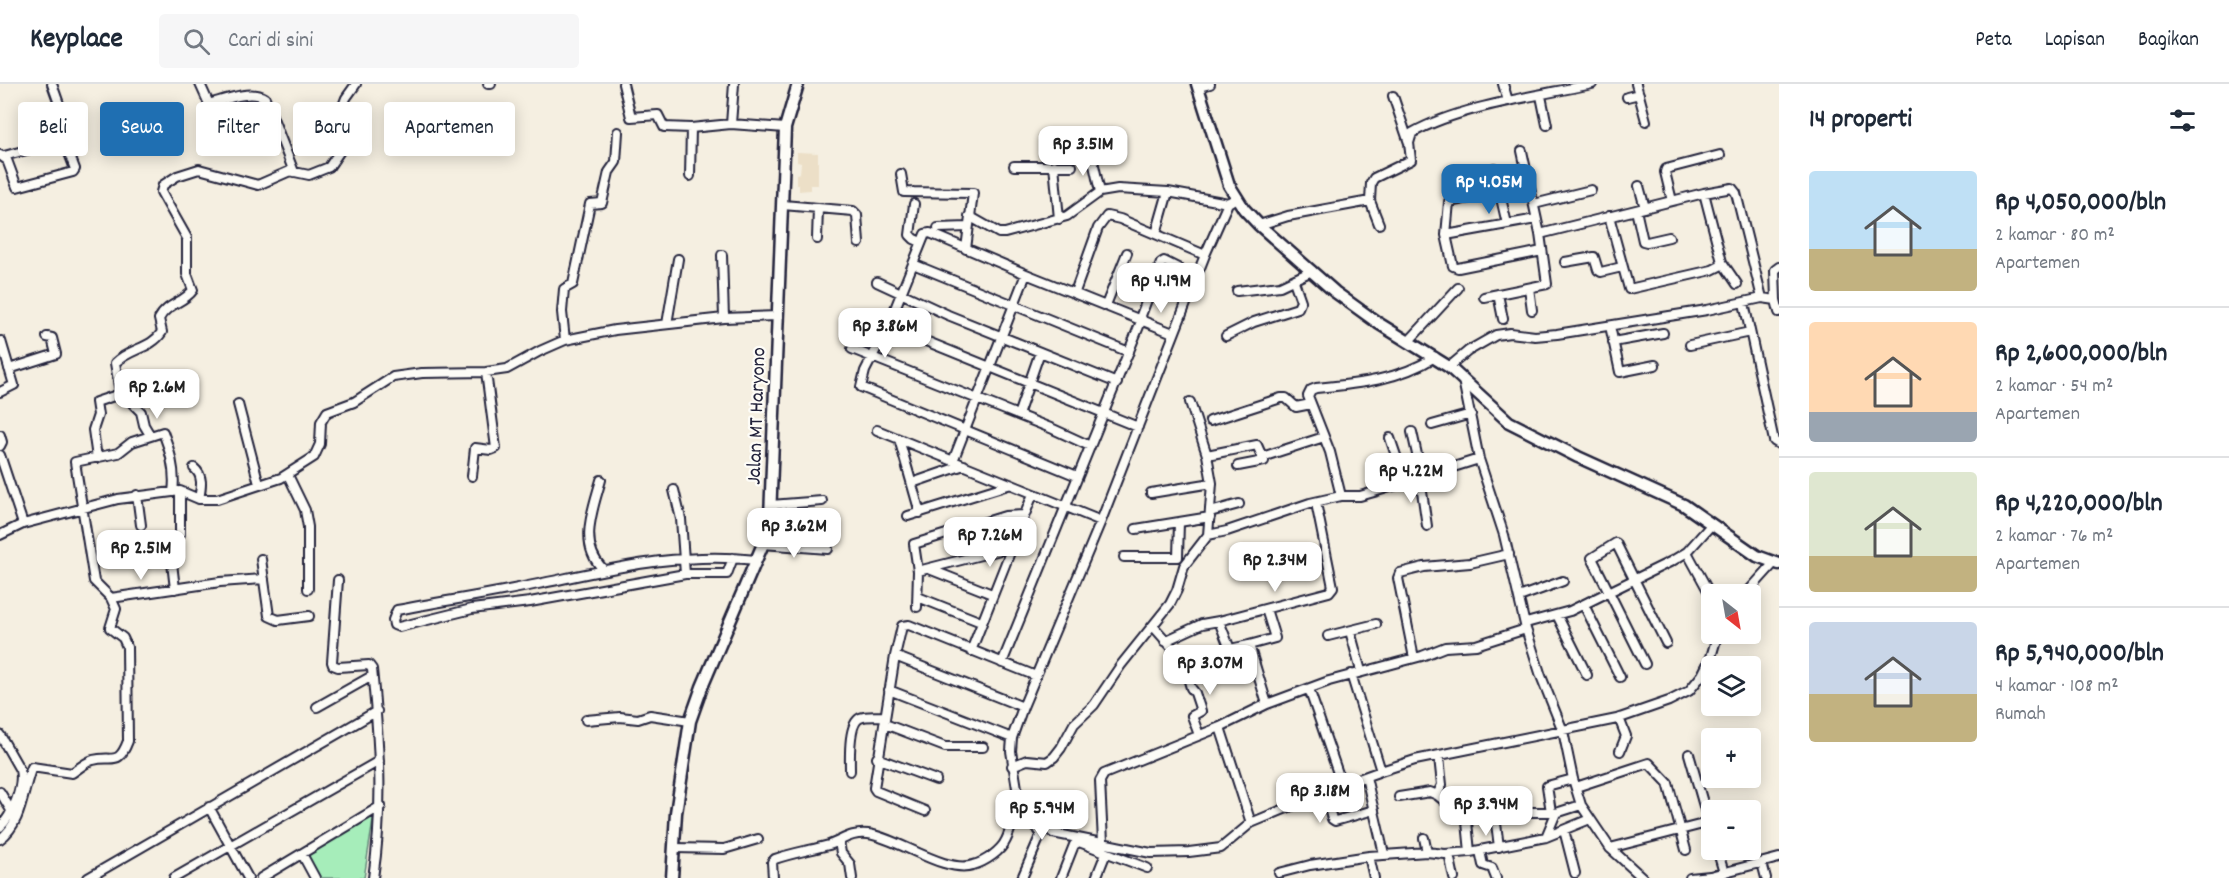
<!DOCTYPE html>
<html lang="id">
<head>
<meta charset="utf-8">
<style>
  :root { --surface:#fff; --page:#f6f6f7; --text:#1f2937; --muted:#747a83; --line:#e0e1e3; --accent:#1f6fb2 }
  body { margin:0; font-family:Dekko,sans-serif; background:var(--page); color:var(--text); height:100vh; display:flex; flex-direction:column; font-size:22px; white-space:nowrap }
  * { box-sizing:border-box; margin:0 }
  p { font-size:20px; color:var(--muted) }
  .icon { flex:none; width:33px; height:33px; fill:none; stroke:currentColor; stroke-width:2; stroke-linecap:round; stroke-linejoin:round }
  .map { position:relative; flex:1; overflow:hidden }
  .side { display:flex; flex-direction:column; background:var(--surface); width:450px }
  .side>* { flex:none }
  .guide { position:absolute; left:18px; top:18px; width:570px; height:54px; display:flex; gap:12px }
  .needle { width:39px; rotate:149deg }
  .buttons { position:absolute; left:1701px; top:500px; display:grid; gap:12px }
  .buttons a { display:grid; place-items:center; width:60px; height:60px; border-radius:6px; background:var(--surface); box-shadow:0 3px 15px #0003; font-size:30px }
  .price { position:absolute; translate:-50% -51px; padding:0 14px; border-radius:12px; background:#fff; color:#222; font-size:20px; line-height:39px; filter:drop-shadow(0 2px 3px #0008) }
  .price::after { content:''; position:absolute; left:50%; top:36px; width:18px; height:14px; margin-left:-9px; background:inherit; clip-path:polygon(0 0,100% 0,50% 100%) }
  .price.on { background:var(--accent); color:#fff }
  ul { padding:0; list-style:none }
  li { display:flex; align-items:center; gap:18px; height:150px; padding:0 30px }
  li+li { border-top:2px solid var(--line) }
  li span { display:grid; place-items:center; flex:none; width:168px; height:120px; border-radius:6px; color:#555 }
  li>.icon { margin-inline-start:auto }
  span .icon { width:72px; height:72px; fill:#fffc; stroke-width:1 }
  li b { font-size:26px }
  h2 { display:flex; justify-content:space-between; align-items:center; height:72px; padding:0 30px; font-size:26px }
  .tag { padding:0 21px; border-radius:6px; background:var(--surface); box-shadow:0 3px 15px #0003; font-size:21px; line-height:54px }
  .tag.on { background:var(--accent); color:#fff }
  header { display:flex; align-items:center; gap:36px; box-sizing:border-box; height:84px; padding:0 30px; background:var(--surface); border-bottom:2px solid var(--line) }
  header strong { font-size:28px }
  nav { display:flex; gap:33px; margin-inline-start:auto; font-size:21px }
  .search { width:420px; height:54px; background:var(--page); display:flex; align-items:center; gap:15px; box-sizing:border-box; padding:0 21px; border-radius:6px; color:var(--muted); font-size:22px }
  main { display:flex; flex:1; min-height:0 }
  .map>svg:first-child { display:block }
  .built { fill:#ecdfc7 }
  .green { fill:#a6edba; stroke:#64887a; stroke-width:1.5 }
  .lines { fill:none; stroke-linecap:round; stroke-linejoin:round }
  .minor-casing { stroke:#22223b; stroke-width:12 }
  .secondary-casing { stroke:#22223b; stroke-width:15 }
  .minor { stroke:#fdfcf7; stroke-width:8 }
  .secondary { stroke:#fdfcf7; stroke-width:10 }
  .labels { text-anchor:middle; stroke-width:4.5; stroke-linejoin:round; paint-order:stroke }
  .street-label { font-size:21px; fill:#22223b; stroke:#fdfcf7 }
</style>
</head>
<body>
<header>
<strong>Keyplace</strong>
<div class="search"><svg class="icon" aria-label="search" viewBox="0 0 24 24"><circle cx="10" cy="10" r="6"/><path d="M15 15l6 6"/></svg>Cari di sini</div>
<nav><a>Peta</a><a>Lapisan</a><a>Bagikan</a></nav>
</header>
<main>
<div class="map">
<svg width="1779" height="794" viewBox="0 0 1779 794">
  <rect width="100%" height="100%" fill="#f5efe1"/>
  <filter id="ink" filterUnits="userSpaceOnUse"><feTurbulence type="fractalNoise" baseFrequency=".0167" numOctaves="2"/><feDisplacementMap in="SourceGraphic" scale="12" xChannelSelector="R" yChannelSelector="G"/><feConvolveMatrix kernelMatrix="1 2 1 2 8 2 1 2 1" color-interpolation-filters="sRGB"/></filter>
  <g filter="url(#ink)">
    <path class="built" d="M797,68L818,69V101H810V106L799,107V101H796V90L800,89L801,79L797,78Z"/>
    <path class="green" d="M374,730L364,794H320L305,770Z"/>
    <g class="lines">
      <g class="minor-casing">
        <path id="minor" d="M52,0L63,31
          M200,0L209,20C224,16 251,5 265,14L294,88
          M488,0H491
          M623,0L631,33L658,31L664,43L691,44L731,40L785,44
          M1503,0L1508,17
          M1636,0L1646,37
          M1198,3L1210,0
          M1393,12L1409,59
          M1541,12L1547,41
          M1627,13L1639,10
          M731,40L734,0
          M0,71L7,76L17,103L73,88L75,85L64,56L4,72
          M1092,72L1100,108
          M1054,81L1059,135
          M1014,82H1072
          M1494,84L1507,140
          M901,90L904,108L973,109L966,165
          M690,92L691,44
          M1639,102L1645,124
          M1499,108L1449,118L1446,151L1453,182L1458,184L1542,167
          M1370,117L1379,140
          M1672,117L1665,88L1666,85L1720,71
          M914,120L910,151L914,155L921,158
          M1534,120L1591,106
          M783,121L853,127L857,131L859,159
          M1636,126L1643,157L1647,158L1669,153
          M969,132L999,149H1005L1067,132L1100,108L1118,105L1168,108L1228,119
          M1609,132L1629,205L1712,186L1720,182L1722,178L1704,109
          M1259,141L1288,132L1370,117L1371,99L1374,94L1411,76L1409,59L1412,49C1460,22 1537,12 1592,0
          M938,144L968,143
          M1156,150L1168,108
          M1540,150L1704,109L1732,104L1736,109L1762,214
          M1446,151L1536,135
          M817,155L818,124
          M722,171L724,234
          M1565,178L1594,173L1598,186L1601,188L1622,183
          M1722,178L1737,200
          M913,180L1129,268
          M877,198L948,231L1117,299
          M1529,204L1532,226
          M1237,207L1280,202L1312,187
          M1075,208L1098,144L1107,132L1120,135L1205,171
          M1498,210L1503,235
          M1484,213L1547,200L1540,150L1522,67
          M1776,216L1775,186L1779,183
          M1744,219L1774,357L1779,360
          M1106,221L1127,169
          M859,230L1138,343
          M1140,234L1161,179L1164,177L1178,184
          M667,240L678,175
          M1610,242L1620,288L1655,281
          M1226,252L1254,238L1298,224L1301,217L1294,197
          M565,256L562,228L564,205L573,200L590,120L602,119L609,88L616,78L618,48
          M1408,258L1458,204
          M1613,258L1663,249
          M1690,261L1750,248
          M852,265L1053,345L1090,362
          M1449,283L1468,267L1496,251L1510,249L1535,252L1557,250L1707,226L1762,214L1776,216L1779,228
          M9,285L56,270L52,254L47,253
          M1463,296L1479,375L1504,451L1526,545L1541,592L1563,647L1573,695L1581,721L1610,764L1643,794
          M120,306H130L133,320L141,328L144,341L150,351
          M0,308L14,301L1,257
          M1190,318L1207,371L1257,361L1264,377L1238,382
          M238,320L259,400
          M1018,331L1040,268
          M1210,337L1281,314H1286L1296,323L1311,320
          M1432,341L1471,330
          M877,346L1101,437
          M1412,348L1422,393
          M0,351L2,358L0,362
          M1390,354L1405,398
          M899,355L920,429
          M0,371L23,440
          M1262,373L1324,353
          M97,374L93,346L98,331L96,318L117,311L120,308L115,279C130,264 151,265 162,248L159,235C166,220 184,219 193,206L187,190V154L161,108L163,101L177,92L199,85L258,101L290,87L309,91L329,83L342,64L341,27L346,14L356,0
          M953,377L1026,190
          M194,384C204,392 201,404 199,415
          M288,391L305,426L308,443V505
          M472,392L475,364L491,366L496,364L486,288
          M1077,392L861,303L865,287L888,242L925,150L930,149L1026,190L1173,249
          M1420,394L1427,442
          M601,396C593,425 578,461 603,485
          M912,399L964,381
          M674,406L681,435L685,490
          M1151,409L1212,399
          M137,411L141,441
          M1341,412L1330,368L1308,312L1311,306L1316,304C1358,300 1399,296 1435,273
          M771,421L822,417
          M1210,428L1239,420
          M908,432L1008,401
          M1136,445L1210,433
          M0,451L23,440L118,415L180,407L199,415H217L281,394L314,373L320,360L321,338L327,328L354,318L393,293L422,289L486,288L507,285L540,267L565,256L615,246L724,234L778,232
          M1208,451L1227,447L1310,419L1341,412H1360L1374,408L1479,375
          M763,460L828,465
          M1687,468L1711,512
          M1124,473H1178L1179,438
          M733,474L727,490H685L530,518L472,525L399,543L394,541L393,536L397,526C444,517 491,510 538,500C611,485 681,467 756,476
          M261,475L269,532L278,536L309,532
          M929,485L992,510
          M918,487L1012,463
          M338,496L332,578L333,581L338,583L369,581L372,585C379,657 384,722 373,794
          M175,505L171,470L172,463L180,450V407
          M1746,510L1774,479
          M918,513L981,538
          M1519,513L1563,497
          M111,514L220,498L264,495
          M1584,521L1620,593
          M917,523L918,487L914,460L1005,432L1024,431
          M1266,525L1275,554L1249,561L1267,620
          M1557,531L1587,591
          M1219,537L1230,565L1249,561
          M1526,539L1570,527L1672,477L1687,468L1712,440
          M1153,542L1183,576L1191,604L1195,609L1201,627L1192,632L1199,651
          M1350,547L1361,587
          M1328,552L1376,540
          M1165,557L1202,540L1219,537L1329,508L1333,503L1316,419
          M971,567L1033,410
          M895,572L1023,623
          M1414,574L1398,494L1400,489L1424,483L1470,479L1509,470
          M1002,579L1142,235
          M1645,580L1592,474L1616,459L1666,559
          M1351,590L1381,687
          M1309,605L1342,701
          M889,606L1012,654
          M317,623L372,592
          M1619,634L1626,652L1620,667
          M586,636L620,633L638,635L650,631L690,637
          M885,640L945,663H983
          M1220,643L1251,739
          M0,651L20,686C24,702 12,732 0,743
          M1689,670L1712,750
          M877,674L936,696
          M1012,682L1027,676L1047,678L1054,673L1061,664L1074,640L1094,621L1121,581L1170,520L1177,506L1184,482L1208,451L1212,399L1207,371
          M850,687C850,675 848,640 860,634C867,631 878,633 885,632
          M1366,693L1384,770
          M1356,696L1355,705L1330,714L1327,717L1332,735L1335,737L1374,726
          M1576,703L1649,679L1668,699L1686,766
          M0,708L12,728
          M1492,708L1499,763
          M1437,711L1442,701L1439,673
          M1399,713L1430,708L1437,711L1464,733L1467,738L1470,768
          M209,723L248,794
          M925,727L876,707L874,704L895,572L902,542L909,541L1036,592
          M1515,728H1551
          M1021,729L1036,742L1041,750L1022,794
          M1556,729L1581,721
          M1023,730L1031,728L1053,749L1151,769L1189,768L1221,764L1251,739L1342,701L1381,687L1415,676L1617,635L1669,617L1689,607L1702,591L1711,573L1718,549
          M1564,746L1575,789
          M1546,753L1556,729L1551,728L1547,702L1573,695
          M1424,754L1427,768
          M0,755C23,738 22,707 32,683L72,689C78,685 86,678 93,676C113,671 118,683 128,657L127,563L123,554L110,544L116,525L111,514L94,497L75,378L118,369L132,358L163,348C170,366 176,388 173,408
          M839,757L841,769L850,780L852,794
          M675,764L724,765L758,755
          M1096,764L1103,758L1100,697L1104,690L1220,643L1267,620L1329,597L1422,572L1445,563L1476,561L1526,545
          M1610,764L1707,739
          M1717,765L1724,789
          M1480,767L1483,781L1492,784L1496,794
          M302,770L315,794
          M1449,770L1454,794
          M1762,779L1766,794
          M1279,789L1310,781L1369,772
          M88,794L377,627
          M174,794L379,677
          M261,794L381,722
          M773,794L772,778L775,775C792,769 811,766 829,761C843,756 852,748 868,750C898,754 945,790 973,781C985,778 1001,767 1006,756C1011,746 1011,736 1021,729L1011,667L1012,654L1023,623L1101,437L1205,171L1228,119L1236,114
          M1061,794L1074,761L1079,758L1147,784
          M1096,794L1106,769
          M1374,794L1369,772L1427,768L1445,770L1470,768L1546,753L1590,735
          M1690,794L1710,792L1779,774"/>
      </g>
      <g class="secondary-casing">
        <path id="secondary" d="M1197,0L1229,101L1244,125L1259,141L1335,208L1378,239L1449,283L1509,338L1578,373L1684,421L1757,472L1779,480
          M672,794L676,729L690,637L702,603L763,460L770,434L785,44L798,0"/>
      </g>
      <use href="#minor" class="minor"/>
      <use href="#secondary" class="secondary"/>
    </g>
  </g>
  <g class="labels">
    <g class="street-label">
      <text transform="translate(755 332) rotate(-88)" y="7">Jalan MT Haryono</text>
    </g>
  </g>
</svg>
<div class="buttons">
<a><svg class="needle" viewBox="-14 -14 28 28"><path d="M0-13l5 13h-10z" fill="#e53935"/><path d="M0 13l5-13h-10z" fill="#747a83"/></svg></a>
<a><svg class="icon" aria-label="layers" viewBox="0 0 24 24"><path d="M12 4l9 5-9 5-9-5zM3 14l9 5 9-5"/></svg></a>
<a>+</a>
<a>−</a>
</div>
<b class="price" style="left:1083px;top:93px">Rp 3.51M</b>
<b class="price on" style="left:1489px;top:131px">Rp 4.05M</b>
<b class="price" style="left:1161px;top:230px">Rp 4.19M</b>
<b class="price" style="left:885px;top:275px">Rp 3.86M</b>
<b class="price" style="left:157px;top:336px">Rp 2.6M</b>
<b class="price" style="left:1411px;top:420px">Rp 4.22M</b>
<b class="price" style="left:794px;top:475px">Rp 3.62M</b>
<b class="price" style="left:990px;top:484px">Rp 7.26M</b>
<b class="price" style="left:141px;top:497px">Rp 2.51M</b>
<b class="price" style="left:1275px;top:509px">Rp 2.34M</b>
<b class="price" style="left:1210px;top:612px">Rp 3.07M</b>
<b class="price" style="left:1320px;top:740px">Rp 3.18M</b>
<b class="price" style="left:1486px;top:753px">Rp 3.94M</b>
<b class="price" style="left:1042px;top:757px">Rp 5.94M</b>
<div class="guide">
<a class="tag">Beli</a>
<a class="tag on">Sewa</a>
<a class="tag">Filter</a>
<a class="tag">Baru</a>
<a class="tag">Apartemen</a>
</div>
</div>
<section class="side">
<h2>14 properti<svg class="icon" aria-label="filters" viewBox="0 0 24 24"><path d="M4 7h16M4 17h16"/><circle cx="9" cy="7" r="2"/><circle cx="15" cy="17" r="2"/></svg></h2>
<ul>
<li><span style="background:linear-gradient(#bfe0f5 65%,#c2b280 0)"><svg class="icon" aria-label="home" viewBox="0 0 24 24"><path d="M3 11l9-7 9 7M6 9v11h12V9"/></svg></span><div><b>Rp 4,050,000/bln</b><p>2 kamar · 80 m²</p><p>Apartemen</p></div></li>
<li><span style="background:linear-gradient(#ffd9b3 75%,#9aa5b1 0)"><svg class="icon" aria-label="home" viewBox="0 0 24 24"><path d="M3 11l9-7 9 7M6 9v11h12V9"/></svg></span><div><b>Rp 2,600,000/bln</b><p>2 kamar · 54 m²</p><p>Apartemen</p></div></li>
<li><span style="background:linear-gradient(#dfe7d0 70%,#c2b280 0)"><svg class="icon" aria-label="home" viewBox="0 0 24 24"><path d="M3 11l9-7 9 7M6 9v11h12V9"/></svg></span><div><b>Rp 4,220,000/bln</b><p>2 kamar · 76 m²</p><p>Apartemen</p></div></li>
<li><span style="background:linear-gradient(#c9d6e8 60%,#c2b280 0)"><svg class="icon" aria-label="home" viewBox="0 0 24 24"><path d="M3 11l9-7 9 7M6 9v11h12V9"/></svg></span><div><b>Rp 5,940,000/bln</b><p>4 kamar · 108 m²</p><p>Rumah</p></div></li>
</ul>
</section>
</main>
</body>
</html>
